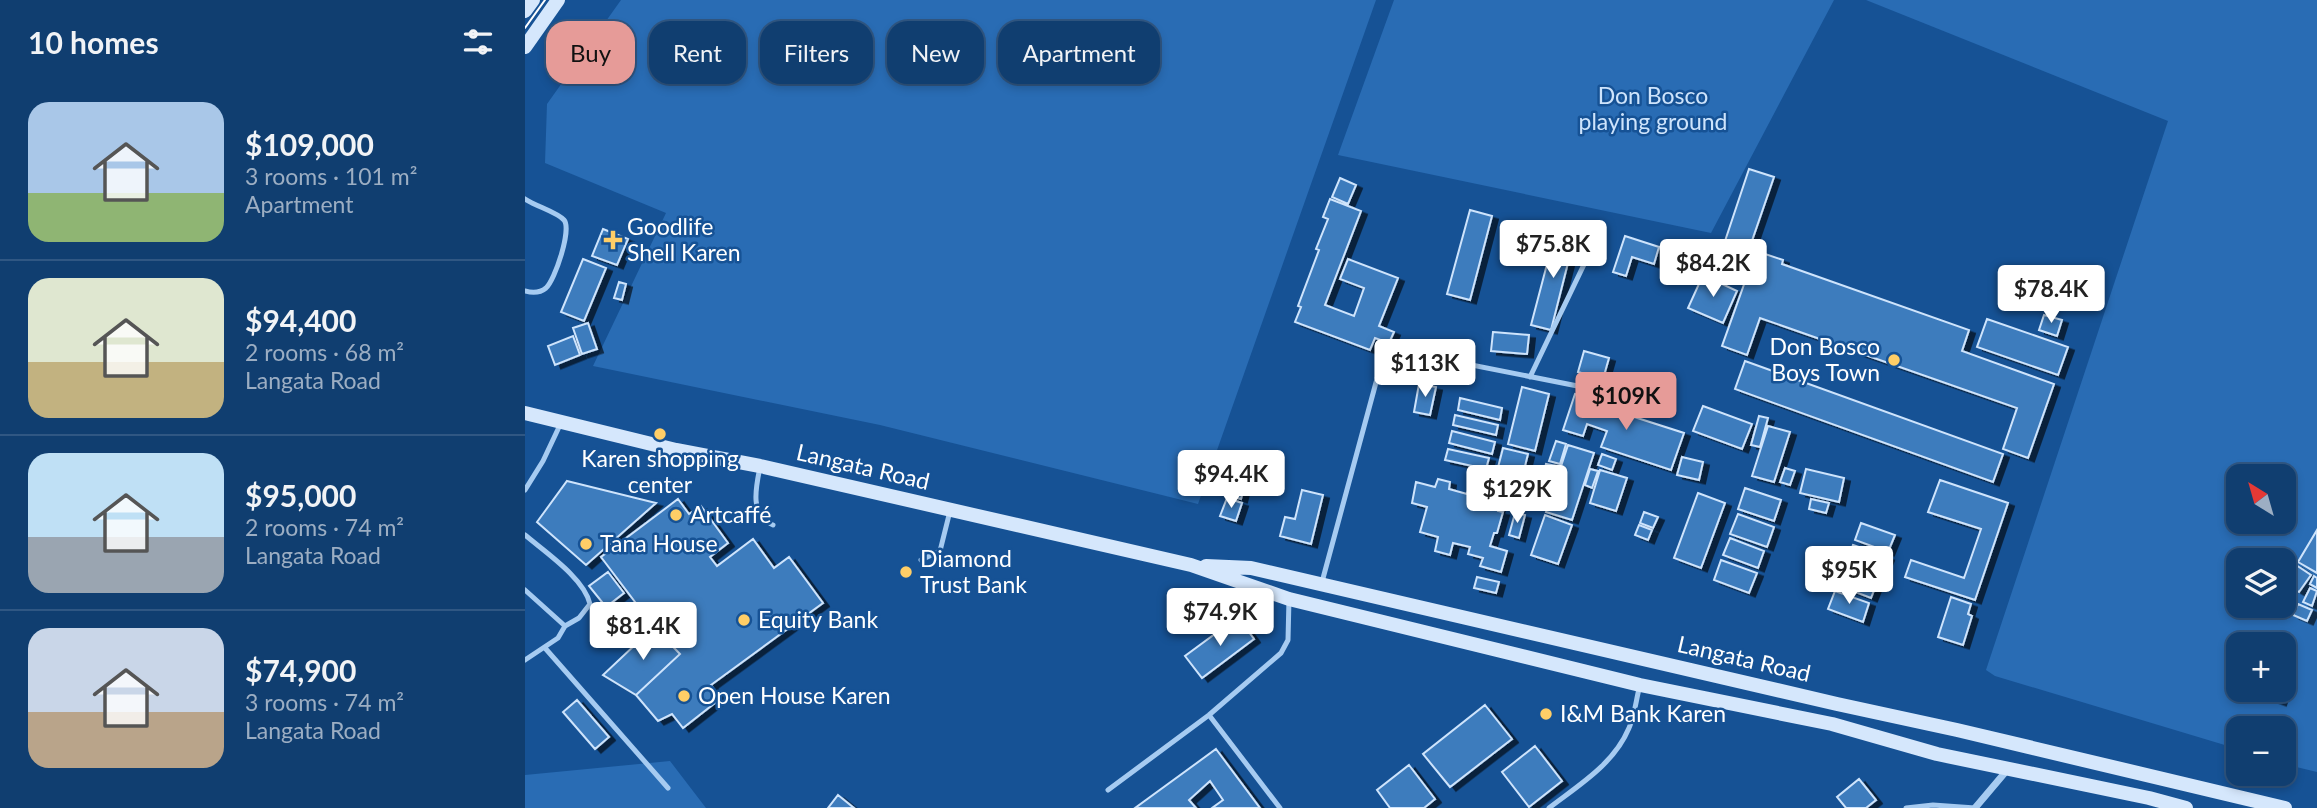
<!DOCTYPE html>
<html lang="en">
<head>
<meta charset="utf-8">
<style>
  :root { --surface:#103e70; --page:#1e4978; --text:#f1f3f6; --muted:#9caec3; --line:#305783; --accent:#e69b98 }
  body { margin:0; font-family:Lato,sans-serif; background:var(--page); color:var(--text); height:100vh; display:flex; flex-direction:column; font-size:26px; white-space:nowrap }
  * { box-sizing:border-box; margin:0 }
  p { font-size:23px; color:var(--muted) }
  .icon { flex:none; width:38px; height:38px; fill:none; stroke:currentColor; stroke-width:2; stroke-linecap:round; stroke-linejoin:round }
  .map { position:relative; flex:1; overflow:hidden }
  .drawer { display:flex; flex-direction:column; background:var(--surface); width:525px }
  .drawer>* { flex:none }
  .hud { position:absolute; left:21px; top:21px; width:665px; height:63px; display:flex; gap:14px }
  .needle { width:46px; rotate:323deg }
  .buttons { position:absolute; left:1701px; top:464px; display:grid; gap:14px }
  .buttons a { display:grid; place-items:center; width:70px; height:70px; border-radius:14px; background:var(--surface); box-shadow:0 4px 10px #0003,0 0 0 2px var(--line); font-size:35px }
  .price { position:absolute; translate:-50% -60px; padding:0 16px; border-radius:7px; background:#fff; color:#222; font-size:23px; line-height:46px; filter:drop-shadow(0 2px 4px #0008) }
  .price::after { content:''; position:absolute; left:50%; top:42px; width:21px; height:16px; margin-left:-10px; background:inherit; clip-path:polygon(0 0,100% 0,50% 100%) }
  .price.selected { background:var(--accent); color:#111 }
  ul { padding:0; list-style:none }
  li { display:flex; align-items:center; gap:21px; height:175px; padding:0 28px }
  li+li { border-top:2px solid var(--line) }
  li span { display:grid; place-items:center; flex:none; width:196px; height:140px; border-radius:21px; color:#555 }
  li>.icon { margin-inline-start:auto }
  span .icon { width:84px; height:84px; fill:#fffc; stroke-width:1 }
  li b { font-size:30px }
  h2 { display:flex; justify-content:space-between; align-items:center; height:84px; padding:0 28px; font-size:30px }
  .tag { padding:0 24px; border-radius:21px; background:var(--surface); box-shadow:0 4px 10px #0003,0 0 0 2px var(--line); font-size:24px; line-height:63px }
  .tag.selected { background:var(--accent); color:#111 }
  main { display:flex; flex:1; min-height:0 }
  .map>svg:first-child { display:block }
  .green { fill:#296cb4; fill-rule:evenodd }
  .building { fill:#3e7bbd; stroke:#cee4fc; stroke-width:2; filter:url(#shadow) }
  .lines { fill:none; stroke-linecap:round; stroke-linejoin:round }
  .lane { stroke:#a6cbf1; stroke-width:5 }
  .street { stroke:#a6cbf1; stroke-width:7 }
  .secondary { stroke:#d5e7fc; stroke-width:14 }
  .tram { stroke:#fff; stroke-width:2 }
  .poi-dot { fill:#ffce67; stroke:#165295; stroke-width:2.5 }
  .labels { text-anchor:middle; stroke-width:5; stroke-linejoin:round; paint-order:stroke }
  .park-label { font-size:23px; fill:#cee4fc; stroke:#165295 }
  .poi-label { font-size:23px; fill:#fff; stroke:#165295; text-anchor:start }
  .street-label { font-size:23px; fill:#fff; stroke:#165295 }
</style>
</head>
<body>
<main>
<section class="drawer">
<h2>10 homes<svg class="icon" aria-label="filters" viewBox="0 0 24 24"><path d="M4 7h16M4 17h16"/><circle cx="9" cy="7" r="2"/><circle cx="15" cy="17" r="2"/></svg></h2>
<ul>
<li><span style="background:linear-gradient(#a9c7e8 65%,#8fb573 0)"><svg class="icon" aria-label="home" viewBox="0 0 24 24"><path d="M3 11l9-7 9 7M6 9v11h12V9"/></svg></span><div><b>$109,000</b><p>3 rooms · 101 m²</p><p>Apartment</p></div></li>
<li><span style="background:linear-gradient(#dfe7d0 60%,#c2b280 0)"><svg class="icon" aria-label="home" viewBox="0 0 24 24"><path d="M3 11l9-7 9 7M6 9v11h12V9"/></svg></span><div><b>$94,400</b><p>2 rooms · 68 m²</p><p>Langata Road</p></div></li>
<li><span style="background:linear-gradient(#bfe0f5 60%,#9aa5b1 0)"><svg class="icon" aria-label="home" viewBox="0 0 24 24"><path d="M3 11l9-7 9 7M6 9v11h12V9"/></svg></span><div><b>$95,000</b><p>2 rooms · 74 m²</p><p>Langata Road</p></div></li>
<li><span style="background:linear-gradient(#c9d6e8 60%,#b9a48a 0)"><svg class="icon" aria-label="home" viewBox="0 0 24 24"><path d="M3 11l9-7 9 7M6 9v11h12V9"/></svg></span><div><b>$74,900</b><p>3 rooms · 74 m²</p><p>Langata Road</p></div></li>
</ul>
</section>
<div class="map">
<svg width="1792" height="808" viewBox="0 0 1792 808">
  <defs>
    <filter id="shadow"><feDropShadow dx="6" dy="3.5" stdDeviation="0" flood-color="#0009"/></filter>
  </defs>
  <rect width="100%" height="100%" fill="#165295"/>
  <path class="green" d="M96,0H851L673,504L355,425L68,366L141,213L20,163L22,104Z
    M869,0H1309L1186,233L813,155Z
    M1341,0H1792V772L1759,764V728H1713V749L1470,676L1461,670L1643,121ZM1713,476H1759V522H1713ZM1713,560H1759V606H1713ZM1713,644H1759V690H1713Z
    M145,761L181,808H0V775Z"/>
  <path class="building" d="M1224,169L1249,177L1220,261L1196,253Z
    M815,178L831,185L823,204L807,197Z
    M805,199L836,211L800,305L829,316L839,288L815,279L823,259L873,278L854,326L869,332L864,343L850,338L845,350L770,322L776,307L773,306L794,250L791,249L803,219L798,217Z
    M945,210L967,216L945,300L922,294Z
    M78,229L103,239L92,265L67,256Z
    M1031,230L1050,235L1026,330L1006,325Z
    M1100,236L1134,247L1129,264L1107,257L1101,276L1088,272Z
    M1231,251L1258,260L1257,264L1444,330L1437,351L1529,384L1503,458L1478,449L1492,408L1235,318L1222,355L1197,346Z
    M58,259L81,268L59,321L36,312Z
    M1208,267L1221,271L1218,281L1205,276Z
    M1178,275L1212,291L1198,323L1163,308Z
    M94,282L101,284L97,300L89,298Z
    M1519,315L1537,320L1532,336L1514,330Z
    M1462,319L1543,347L1533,375L1452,347Z
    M63,323L72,349L57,354L48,328Z
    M968,332L1004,335L1002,354L966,351Z
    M48,336L55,355L30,365L23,346Z
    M1059,351L1084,358L1078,379L1053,372Z
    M1220,361L1478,454L1468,482L1210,389Z
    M894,384L911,387L905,415L889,412Z
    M997,387L1024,394L1010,451L983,444Z
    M1050,394L1070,400L1068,405L1079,409L1081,404L1101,411L1100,414L1159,433L1146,470L1076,447L1082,431L1062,424L1058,436L1038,430Z
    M935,398L977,408L975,420L933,410Z
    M1178,406L1227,424L1217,449L1168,431Z
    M930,415L973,425L971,435L928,425Z
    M1234,416L1243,418L1235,447L1226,445Z
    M1243,426L1265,432L1249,482L1227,476Z
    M927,431L970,442L967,454L924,443Z
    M1031,441L1041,444L1035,464L1024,461Z
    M1043,445L1069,453L1047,520L1021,512Z
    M978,448L1003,454L994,490L969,483Z
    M923,449L964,458L961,469L920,460Z
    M1077,454L1091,459L1087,470L1073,465Z
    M1157,457L1178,462L1174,480L1152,475Z
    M1021,464L1032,466L1027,485L1017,482Z
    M1260,468L1270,471L1265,485L1255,482Z
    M1065,469L1073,471L1067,488L1060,485Z
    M1281,469L1319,478L1314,502L1275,493Z
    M1075,470L1102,478L1091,511L1065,503Z
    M913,479L925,482L924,489L942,494L944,487L960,492L958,497L975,502L973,511L978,512L972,533H969L965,546L982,551L976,572L955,566L958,558L943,554L945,547L928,543L925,555L910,551L913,537L895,532L902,507L887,503L891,482L910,487Z
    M1415,480L1483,503L1450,600L1380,577L1386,560L1439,578L1456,529L1403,512Z
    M42,481L131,503L61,565L12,522Z
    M706,483L719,487L716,499L702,495Z
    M1220,488L1256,500L1249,521L1213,509Z
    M777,490L798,495L786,544L755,536L760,517L770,519Z
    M1173,493L1200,503L1176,568L1149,558Z
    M702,498L717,503L711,521L695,516Z
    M153,499L164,514L176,506L203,543L185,557L192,566L228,539L249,568L264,557L298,603L186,685L195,699L158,728L147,714L133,721L111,695L155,654L129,627L76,557Z
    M1286,499L1304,503L1301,513L1284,509Z
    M1119,512L1133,517L1128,528L1115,523Z
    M990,513L1000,515L994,538L984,535Z
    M1213,514L1249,527L1242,547L1205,534Z
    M1020,515L1047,525L1033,564L1006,555Z
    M1336,523L1370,535L1363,552L1330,540Z
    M1114,525L1127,530L1123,540L1110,535Z
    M1792,530V573L1773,562Z
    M1205,538L1239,551L1233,568L1198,555Z
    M1328,545L1363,557L1356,574L1322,562Z
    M1196,560L1232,573L1224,593L1189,580Z
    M1771,565L1786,575L1774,592L1759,583Z
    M1319,567L1353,580L1346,598L1312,585Z
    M83,572L99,593L81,607L64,586Z
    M1789,576L1792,578V588L1785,584Z
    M952,577L974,582L971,593L949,588Z
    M1785,588L1792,591L1787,606L1778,602Z
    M1310,591L1344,603L1338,622L1303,609Z
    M1426,597L1446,604L1443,614L1447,616L1438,645L1413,637Z
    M1773,604L1787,610L1782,621L1768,615Z
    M713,617L729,639L677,678L660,656Z
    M129,627L155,654L111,695L78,675Z
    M1749,693L1757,696L1755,702L1747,699Z
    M52,700L84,737L70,749L38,712Z
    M960,705L987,739L925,787L898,754Z
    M1010,746L1037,781L1004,807L977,772Z
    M691,749L735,808H687L698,800L685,781L664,800L671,808H610Z
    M884,765L910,799L899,808H865L852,790Z
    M1334,779L1351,800L1341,808H1321L1312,797Z
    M313,795L329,808H303Z"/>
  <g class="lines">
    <path class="lane" d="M0,199C10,206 32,212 39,220C47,229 30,280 21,288C15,293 7,293 0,291
      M1005,377L1065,252
      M235,467C231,487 224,515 248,525
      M0,490L18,461L35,425
      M0,535C20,552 59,578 65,604L54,618L40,626L0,590
      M396,560L415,551L425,511
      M797,582L856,364L863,357L886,353L1118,399
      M20,648L143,788
      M0,660L33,638L40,626
      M684,715L755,808
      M583,790L684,715L756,653L763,640L764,599
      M1024,808C1054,785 1089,764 1104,728C1110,715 1111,699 1115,685
      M1381,808L1408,805L1450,808"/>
    <path class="street" d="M1450,808L1483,769"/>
    <path class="secondary" d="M0,11L8,0
      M0,47L33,0
      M0,413L151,450L235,466L666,565L764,599L1115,685L1307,724L1412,754L1624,798L1661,808
      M681,566L726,568L1312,704L1432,730L1760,808"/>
    <path class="tram" d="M0,28L20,0"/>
  </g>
  <g class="poi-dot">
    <path d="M84.5 229.5h7v7h7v7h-7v7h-7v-7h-7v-7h7z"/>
    <circle cx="1369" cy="360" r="7"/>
    <circle cx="135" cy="434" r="7"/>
    <circle cx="151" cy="515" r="7"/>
    <circle cx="61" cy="544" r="7"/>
    <circle cx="381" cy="572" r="7"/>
    <circle cx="219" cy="620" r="7"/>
    <circle cx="159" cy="696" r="7"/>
    <circle cx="1021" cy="714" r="7"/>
  </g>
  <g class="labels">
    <g class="park-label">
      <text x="1128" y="104">Don Bosco<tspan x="1128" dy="26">playing ground</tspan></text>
    </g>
    <g class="poi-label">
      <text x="102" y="235">Goodlife<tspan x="102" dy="26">Shell Karen</tspan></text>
      <text x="1355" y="355" text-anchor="end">Don Bosco<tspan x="1355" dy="26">Boys Town</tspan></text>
      <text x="135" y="467" text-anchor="middle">Karen shopping<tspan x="135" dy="26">center</tspan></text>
      <text x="165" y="523">Artcaffé</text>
      <text x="75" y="552">Tana House</text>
      <text x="395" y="567">Diamond<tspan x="395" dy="26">Trust Bank</tspan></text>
      <text x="233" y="628">Equity Bank</text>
      <text x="173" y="704">Open House Karen</text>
      <text x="1035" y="722">I&amp;M Bank Karen</text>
    </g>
    <g class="street-label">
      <text transform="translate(338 467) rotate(13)" y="8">Langata Road</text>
      <text transform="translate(1219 659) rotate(13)" y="8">Langata Road</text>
    </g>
  </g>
</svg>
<div class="buttons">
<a><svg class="needle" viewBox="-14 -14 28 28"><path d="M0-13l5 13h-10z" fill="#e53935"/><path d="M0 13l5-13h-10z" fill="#9caec3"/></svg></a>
<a><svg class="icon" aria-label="layers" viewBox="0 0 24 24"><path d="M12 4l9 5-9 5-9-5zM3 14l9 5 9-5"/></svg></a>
<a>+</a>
<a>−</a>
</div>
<b class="price" style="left:1028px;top:280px">$75.8K</b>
<b class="price" style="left:1188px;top:299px">$84.2K</b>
<b class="price" style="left:1526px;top:325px">$78.4K</b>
<b class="price" style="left:900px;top:399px">$113K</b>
<b class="price selected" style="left:1101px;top:432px">$109K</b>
<b class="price" style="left:706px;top:510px">$94.4K</b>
<b class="price" style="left:992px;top:525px">$129K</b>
<b class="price" style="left:1324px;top:606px">$95K</b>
<b class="price" style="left:695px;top:648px">$74.9K</b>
<b class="price" style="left:118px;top:662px">$81.4K</b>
<div class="hud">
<a class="tag selected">Buy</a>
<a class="tag">Rent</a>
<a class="tag">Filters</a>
<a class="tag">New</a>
<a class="tag">Apartment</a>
</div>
</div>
</main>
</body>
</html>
